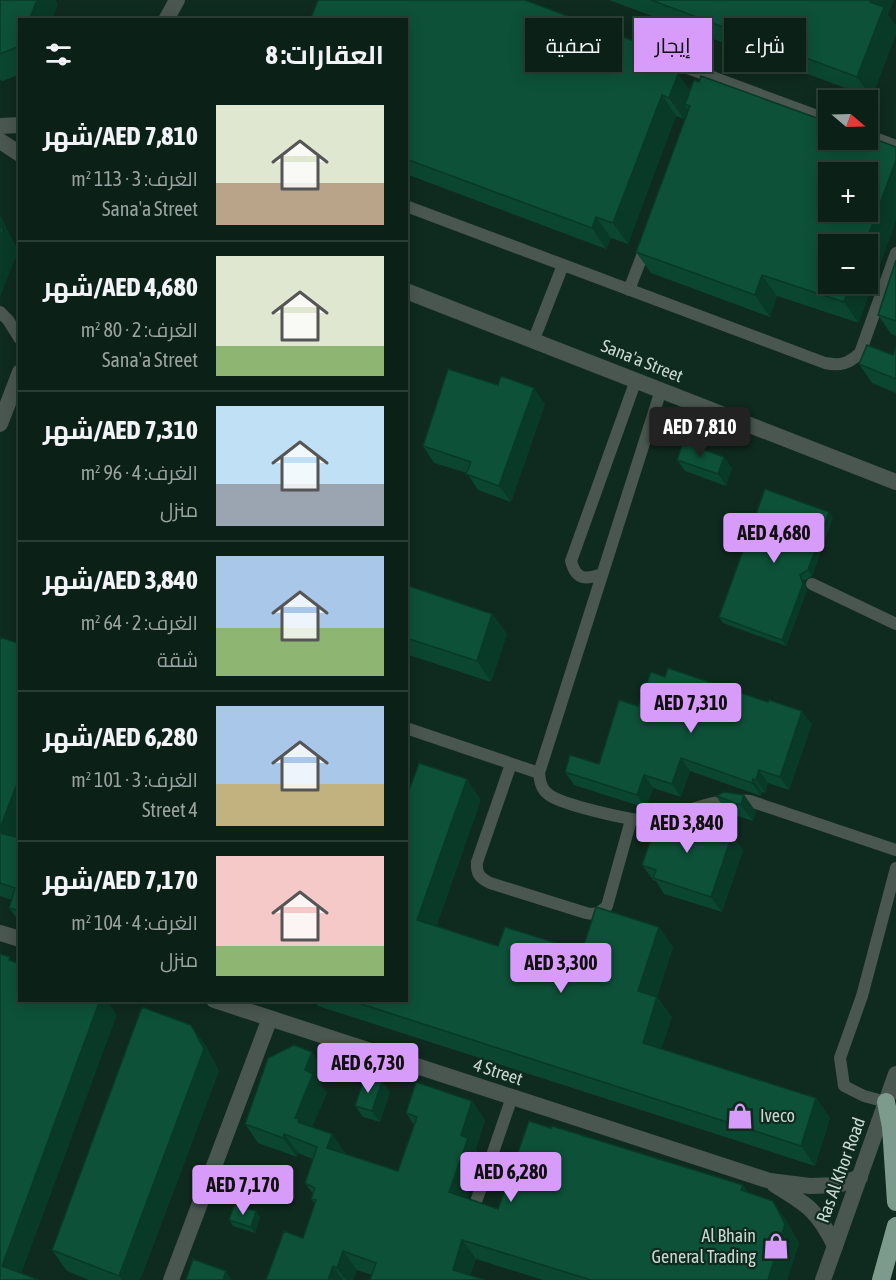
<!DOCTYPE html>
<html lang="ar">
<head>
<meta charset="utf-8">
<style>
  :root { --surface:#0b2016; --page:#192d23; --text:#f1f3f6; --muted:#9aa3a1; --line:#2b3e35; --accent:#d79bf9 }
  body { margin:0; font-family:"Asap Condensed",Cairo,sans-serif; background:var(--page); color:var(--text); direction:rtl; height:100vh; display:flex; flex-direction:column; font-size:22px; white-space:nowrap }
  * { box-sizing:border-box; margin:0 }
  p { font-size:20px; color:var(--muted) }
  .icon { flex:none; width:33px; height:33px; fill:none; stroke:currentColor; stroke-width:2; stroke-linecap:round; stroke-linejoin:round }
  .map { position:relative; flex:1; overflow:hidden; direction:ltr }
  .drawer { position:absolute; left:18px; top:18px; width:390px; height:984px; display:flex; flex-direction:column; background:var(--surface); border-radius:0px; box-shadow:0 3px 15px #0003,0 0 0 2px var(--line); direction:rtl }
  .drawer>* { flex:none }
  .banner { position:absolute; left:426px; top:18px; width:380px; height:54px; direction:rtl; display:flex; gap:12px }
  .needle { width:39px; rotate:109deg }
  .fabs { position:absolute; left:818px; top:90px; display:grid; gap:12px }
  .fabs a { display:grid; place-items:center; width:60px; height:60px; border-radius:0px; background:var(--surface); box-shadow:0 3px 15px #0003,0 0 0 2px var(--line); font-size:30px }
  .price { position:absolute; translate:-50% -51px; padding:0 14px; border-radius:6px; background:var(--accent); color:#111; font-size:20px; line-height:39px; filter:drop-shadow(0 2px 3px #0008) }
  .price::after { content:''; position:absolute; left:50%; top:36px; width:18px; height:14px; margin-left:-9px; background:inherit; clip-path:polygon(0 0,100% 0,50% 100%) }
  .price.active { background:#222; color:#fff }
  ul { padding:0; list-style:none }
  li { display:flex; align-items:center; gap:18px; height:150px; padding:0 24px }
  li+li { border-top:2px solid var(--line) }
  li span { display:grid; place-items:center; flex:none; width:168px; height:120px; border-radius:0px; color:#555 }
  li>.icon { margin-inline-start:auto }
  span .icon { width:72px; height:72px; fill:#fffc; stroke-width:1 }
  li b { font-size:26px }
  h2 { display:flex; justify-content:space-between; align-items:center; height:72px; padding:0 24px; font-size:26px }
  .tag { padding:0 21px; border-radius:0px; background:var(--surface); box-shadow:0 3px 15px #0003,0 0 0 2px var(--line); font-size:21px; line-height:54px }
  .tag.active { background:var(--accent); color:#111 }
  .map>svg:first-child { display:block }
  .lines { fill:none; stroke-linecap:round; stroke-linejoin:round }
  .service { stroke:#4a5650; stroke-width:12 }
  .minor { stroke:#4a5650; stroke-width:16 }
  .tertiary { stroke:#4a5650; stroke-width:16 }
  .motorway { stroke:#7d9b8c; stroke-width:18 }
  .wall { fill:#0b4630 }
  .shaded-wall { fill:#093927 }
  .building { fill:#0d5138; stroke:#093927; stroke-width:1.5; fill-rule:evenodd }
  .labels { text-anchor:middle; stroke-width:4.5; stroke-linejoin:round; paint-order:stroke }
  .street-label { font-size:18px; fill:#c9d8d0; stroke:#0f2a1e }
  .poi-label { font-size:18px; fill:#c9d8d0; stroke:#0f2a1e; text-anchor:start }
</style>
</head>
<body>
<div class="map">
<svg width="896" height="1280" viewBox="0 0 896 1280">
  <rect width="100%" height="100%" fill="#0f2a1e"/>
  <g class="lines">
    <path class="service" d="M650,54L828,120
      M867,135L896,146
      M406,206L825,363C841,366 848,364 860,353L896,253
      M629,290L647,243
      M0,312L8,320L20,339
      M534,339L563,265
      M661,390L539,773C540,781 541,789 548,794C559,804 631,821 646,820C684,817 709,796 750,801L896,850
      M602,574C585,580 576,580 571,561L636,380
      M812,584L896,624
      M406,728L539,773
      M511,764L477,862C476,874 480,878 490,883L586,913C595,915 600,913 607,906L631,820
      M886,1102L864,1096L844,1086L840,1058L862,996L896,868
      M477,1199L512,1097"/>
    <path class="minor" d="M0,933L20,939
      M214,1000L770,1181L810,1186L838,1185L860,1177
      M775,1185C808,1205 818,1211 835,1246
      M171,1280L270,1018"/>
    <path class="tertiary" d="M166,20L177,0
      M0,126L20,125
      M0,141L20,154
      M406,291L896,482
      M0,424L20,372
      M823,1280L896,1074"/>
    <path class="motorway" d="M886,1102L891,1127L896,1202
      M881,1280L896,1226"/>
  </g>
  <path class="wall" d="M0,0L58,4L20,20V74L3,81L0,80Z
    M609,0H894L888,14L872,98Z
    M406,20L673,71V72L690,90L694,80L859,323L777,296L770,317L651,273L636,252L689,109H688L684,119L676,116L628,244L611,238L606,249L406,174Z
    M896,260V336L891,334L878,315Z
    M896,347V393L872,383L859,364L893,355Z
    M498,385L545,404L511,502L478,490L467,473L434,463L423,446Z
    M677,460L732,468L726,486L685,471Z
    M833,517L812,576L804,581L807,590L786,646L723,623L719,617Z
    M406,585L492,614L507,634L491,682L406,654Z
    M0,637L20,644V826L16,837L20,838V923L9,908L12,900L0,896Z
    M665,677L812,724L789,790L768,783L765,793L762,792L761,796L690,771L681,797L653,788L646,808L574,785L565,772L599,764L638,706Z
    M744,795L756,812L753,821L728,813L716,796Z
    M481,800L436,927L498,946L582,951L659,927L673,947L657,997L672,1017L661,1049L816,1098L830,1118L815,1166L318,1006L314,1000H406Z
    M732,835L743,850L722,912L664,894L656,881L653,880L642,865Z
    M206,1046L219,1071L140,1280H89L67,1271L52,1250Z
    M312,1052L326,1071L320,1084L327,1093L312,1127L332,1134L345,1153V1154L398,1171L414,1125L406,1113L472,1101L485,1120L476,1149L481,1157L467,1198L498,1209L747,1192L786,1220L799,1243L787,1280H543L476,1259L470,1275H372L357,1270L353,1280H266L303,1238L315,1204L311,1199L313,1194L305,1183L313,1159L298,1153L297,1157L258,1143L245,1124Z
    M390,1092L380,1122L363,1117L355,1106Z
    M256,1211L260,1217L255,1233L233,1226L229,1220Z"/>
  <path class="shaded-wall" d="M37,0H55L58,4L52,20H29Z
    M871,0H894L888,14L896,25V35L872,98L857,77Z
    M658,50L673,71L667,86L653,64Z
    M678,74L693,95L685,104L688,109L684,119L669,98Z
    M662,95L676,116L628,244L613,223Z
    M896,160V221L859,323L844,302L850,284H867V244H865Z
    M0,214L18,251L0,298Z
    M596,217L611,238L606,249L592,228Z
    M762,275L777,296L770,317L755,295Z
    M534,388L545,404L511,502L499,486Z
    M724,457L732,468L726,486L718,474Z
    M829,512L833,517L812,576L808,570Z
    M800,575L804,581L807,590L786,646L782,640Z
    M492,614L507,634L491,682L477,661Z
    M802,711L812,724L789,790L780,777Z
    M681,758L690,771L681,797L672,784Z
    M759,770L768,783L765,793L756,780Z
    M644,775L653,788L646,808L637,795Z
    M20,776V826L11,850L0,835V828Z
    M467,779L481,800L431,941L417,920Z
    M753,779L762,792L761,796L752,783Z
    M744,795L756,812L753,821L741,805Z
    M732,835L743,850L722,912L711,897Z
    M659,927L673,947L652,1011L638,991Z
    M657,997L672,1017L657,1063L643,1043Z
    M100,1000H107L117,1015L19,1280L2,1266Z
    M191,1025L206,1046L219,1071L140,1280H122L119,1276Z
    M312,1052L326,1071L320,1084L327,1093L309,1134L295,1118L305,1070Z
    M382,1081L390,1092L380,1122L372,1111Z
    M816,1098L830,1118L815,1166L801,1146Z
    M472,1101L485,1120L476,1149L481,1157L462,1211L449,1192L461,1135Z
    M284,1134L298,1153L297,1157L283,1138Z
    M332,1134L345,1153L340,1167L327,1148Z
    M743,1185L756,1204L741,1190Z
    M773,1201L786,1220L799,1243L787,1280H768Z
    M256,1211L260,1217L255,1233L251,1227Z
    M462,1240L476,1259L469,1280L453,1270Z
    M343,1251L357,1270L353,1280H346L337,1268Z
    M333,1266L343,1280H328Z
    M226,1271L232,1280H223Z"/>
  <path class="building" d="M0,0H37L29,20H20V46L0,54Z
    M318,0H525L658,50L653,64L678,74L669,98L662,95L613,223L596,217L592,228L406,159V20H310Z
    M651,0H871L870,2L884,7L857,77Z
    M701,76L828,122V140H867V136L896,147V160L865,244H828V284H850L844,302L762,275L755,295L636,252L690,106L685,104L694,80L699,82ZM828,172H867V212H828Z
    M0,224L3,230L0,238Z
    M896,260V321L878,315Z
    M867,345L893,355L896,347V379L859,364Z
    M448,369L498,385L501,376L534,388L499,486L466,474L471,462L423,446Z
    M683,442L724,457L718,474L677,460Z
    M765,489L829,512L808,570L800,575L803,584L782,640L719,617Z
    M406,585L492,614L477,661L406,638Z
    M0,637L20,644V776L0,828Z
    M668,668L768,702L769,700L802,711L780,777L759,770L756,780L753,779L752,783L681,758L672,784L644,775L637,795L565,772L570,755L599,764L619,700L638,706L651,672L665,677Z
    M419,763L467,779L417,920L498,946L505,927L582,951L596,907L659,927L638,991L657,997L643,1043L816,1098L801,1146L349,1000H406V799Z
    M724,792L744,795L741,805L716,796Z
    M660,812L732,835L711,897L653,878L656,870L642,865Z
    M0,833L20,838V911L9,908L15,888L0,883Z
    M0,954L10,957L9,960L20,964V1000H100L2,1266L39,1280H0Z
    M142,1007L191,1025L204,1049L119,1276L52,1250Z
    M294,1045L312,1052L305,1070L313,1074L295,1118L299,1119L298,1122L332,1134L327,1148L398,1171L417,1117L406,1113L416,1082L472,1101L461,1135L468,1138L449,1192L498,1209L529,1121L551,1128L552,1126L743,1185L741,1190L773,1201L785,1224L768,1280H591L462,1240L453,1270L485,1280H370L376,1263L343,1251L337,1268L333,1266L328,1280H266L284,1231L303,1238L316,1200L311,1199L315,1188L305,1183L317,1147L284,1134L283,1138L245,1124L268,1058Z
    M365,1076L382,1081L372,1111L355,1106Z
    M234,1205L256,1211L251,1227L229,1220Z
    M193,1259L226,1271L223,1280H186Z"/>
  <defs>
    <g id="shop-bare" transform="scale(2.07)"><path d="M-5-2.5h2.3a2.7 3.5 0 0 1 5.4 0H5L5.5 6h-11ZM-1.5-2.5h3a1.5 2.3 0 0 0-3 0Z" fill="#d79bf9" stroke="#0f2a1e" stroke-width="2.5" paint-order="stroke"/></g>
  </defs>
  <g fill-rule="evenodd">
    <use href="#shop-bare" x="740" y="1116"/>
    <use href="#shop-bare" x="776" y="1246"/>
  </g>
  <g class="labels">
    <g class="street-label">
      <text transform="translate(642 361) rotate(22)" y="6">Sana'a Street</text>
      <text transform="translate(498 1072) rotate(18)" y="6">4 Street</text>
      <text transform="translate(841 1170) rotate(-70)" y="6">Ras Al Khor Road</text>
    </g>
    <g class="poi-label">
      <text x="760" y="1122">Iveco</text>
      <text x="756" y="1242" text-anchor="end">Al Bhain<tspan x="756" dy="21">General Trading</tspan></text>
    </g>
  </g>
</svg>
<div class="fabs">
<a><svg class="needle" viewBox="-14 -14 28 28"><path d="M0-13l5 13h-10z" fill="#e53935"/><path d="M0 13l5-13h-10z" fill="#9aa3a1"/></svg></a>
<a>+</a>
<a>−</a>
</div>
<b class="price active" style="left:700px;top:458px">AED 7,810</b>
<b class="price" style="left:774px;top:564px">AED 4,680</b>
<b class="price" style="left:691px;top:734px">AED 7,310</b>
<b class="price" style="left:687px;top:854px">AED 3,840</b>
<b class="price" style="left:561px;top:994px">AED 3,300</b>
<b class="price" style="left:368px;top:1094px">AED 6,730</b>
<b class="price" style="left:511px;top:1203px">AED 6,280</b>
<b class="price" style="left:243px;top:1216px">AED 7,170</b>
<div class="banner">
<a class="tag">شراء</a>
<a class="tag active">إيجار</a>
<a class="tag">تصفية</a>
</div>
<section class="drawer">
<h2>العقارات: 8<svg class="icon" aria-label="filters" viewBox="0 0 24 24"><path d="M4 7h16M4 17h16"/><circle cx="9" cy="7" r="2"/><circle cx="15" cy="17" r="2"/></svg></h2>
<ul>
<li><span style="background:linear-gradient(#dfe7d0 65%,#b9a48a 0)"><svg class="icon" aria-label="home" viewBox="0 0 24 24"><path d="M3 11l9-7 9 7M6 9v11h12V9"/></svg></span><div><b>AED 7,810/شهر</b><p>الغرف: 3 · 113 m²</p><p>Sana'a Street</p></div></li>
<li><span style="background:linear-gradient(#dfe7d0 75%,#8fb573 0)"><svg class="icon" aria-label="home" viewBox="0 0 24 24"><path d="M3 11l9-7 9 7M6 9v11h12V9"/></svg></span><div><b>AED 4,680/شهر</b><p>الغرف: 2 · 80 m²</p><p>Sana'a Street</p></div></li>
<li><span style="background:linear-gradient(#bfe0f5 65%,#9aa5b1 0)"><svg class="icon" aria-label="home" viewBox="0 0 24 24"><path d="M3 11l9-7 9 7M6 9v11h12V9"/></svg></span><div><b>AED 7,310/شهر</b><p>الغرف: 4 · 96 m²</p><p>منزل</p></div></li>
<li><span style="background:linear-gradient(#a9c7e8 60%,#8fb573 0)"><svg class="icon" aria-label="home" viewBox="0 0 24 24"><path d="M3 11l9-7 9 7M6 9v11h12V9"/></svg></span><div><b>AED 3,840/شهر</b><p>الغرف: 2 · 64 m²</p><p>شقة</p></div></li>
<li><span style="background:linear-gradient(#a9c7e8 65%,#c2b280 0)"><svg class="icon" aria-label="home" viewBox="0 0 24 24"><path d="M3 11l9-7 9 7M6 9v11h12V9"/></svg></span><div><b>AED 6,280/شهر</b><p>الغرف: 3 · 101 m²</p><p>4 Street</p></div></li>
<li><span style="background:linear-gradient(#f6c9c9 75%,#8fb573 0)"><svg class="icon" aria-label="home" viewBox="0 0 24 24"><path d="M3 11l9-7 9 7M6 9v11h12V9"/></svg></span><div><b>AED 7,170/شهر</b><p>الغرف: 4 · 104 m²</p><p>منزل</p></div></li>
</ul>
</section>
</div>
</body>
</html>
